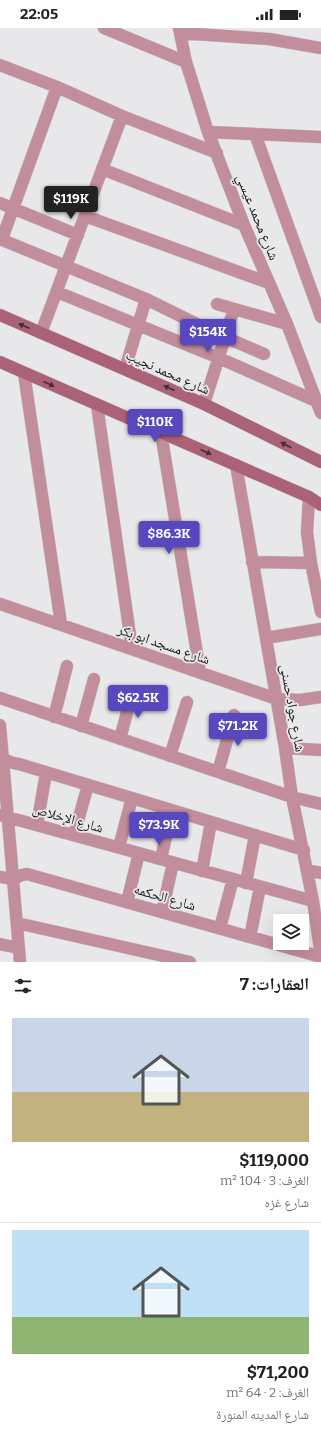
<!DOCTYPE html>
<html lang="ar">
<head>
<meta charset="utf-8">
<style>
  :root { --surface:#fff; --page:#f6f6f6; --text:#202124; --muted:#757577; --line:#e0e0e0; --accent:#5848c0 }
  body { margin:0; font-family:Bitter,"Noto Naskh Arabic",serif; background:var(--page); color:var(--text); direction:rtl; height:100vh; display:flex; flex-direction:column; font-size:15px; white-space:nowrap }
  * { box-sizing:border-box; margin:0 }
  p { font-size:13px; color:var(--muted) }
  .icon { flex:none; width:22px; height:22px; fill:none; stroke:currentColor; stroke-width:2; stroke-linecap:round; stroke-linejoin:round }
  .map { position:relative; height:934px; overflow:hidden; direction:ltr }
  .details { display:flex; flex-direction:column; background:var(--surface); flex:1 }
  .details>* { flex:none }
  .buttons { position:absolute; left:273px; top:886px; display:grid; gap:8px }
  .buttons a { display:grid; place-items:center; width:36px; height:36px; border-radius:0px; background:var(--surface); box-shadow:0 4px 16px #0002; font-size:20px }
  .price { position:absolute; translate:-50% -34px; padding:0 9px; border-radius:4px; background:var(--accent); color:#fff; font-size:13px; line-height:26px; filter:drop-shadow(0 1px 2px #0008) }
  .price::after { content:''; position:absolute; left:50%; top:24px; width:12px; height:9px; margin-left:-6px; background:inherit; clip-path:polygon(0 0,100% 0,50% 100%) }
  .price.active { background:#222; color:#fff }
  ul { padding:0; list-style:none }
  li { display:grid; align-content:center; gap:8px; height:212px; padding:0 12px }
  li+li { border-top:1px solid var(--line) }
  li span { display:grid; place-items:center; height:124px; border-radius:0px; color:#555 }
  li>.icon { margin-inline-start:auto }
  span .icon { width:72px; height:72px; fill:#fffc; stroke-width:1 }
  li b { font-size:17px }
  h2 { display:flex; justify-content:space-between; align-items:center; height:48px; padding:0 12px; font-size:17px }
  .status { display:flex; justify-content:space-between; align-items:center; height:28px; padding:0 20px; background:var(--surface); direction:ltr }
  .status svg { height:11px; fill:currentColor }
  .map>svg:first-child { display:block }
  .lines { fill:none; stroke-linecap:round; stroke-linejoin:round }
  .street-casing { stroke:#c3c3c4; stroke-width:13 }
  .secondary-casing { stroke:#c3c3c4; stroke-width:13 }
  .street { stroke:#c28e9b; stroke-width:12 }
  .secondary { stroke:#ab6176; stroke-width:12 }
  .oneway { fill:#442e35 }
  .labels { text-anchor:middle; stroke-width:3.5; stroke-linejoin:round; paint-order:stroke }
  .street-label { font-size:14px; fill:#181819; stroke:#e8e8ea }
</style>
</head>
<body>
<div class="status"><b>22:05</b><svg viewBox="0 0 49 12"><path d="M0 12V9h3v3zM5 12V6h3v6zM10 12V3h3v9zM15 12V0h3v12zM26 1h20v11H26zM47 4h2v5h-2z"/></svg></div>
<div class="map">
<svg width="321" height="934" viewBox="0 0 321 934">
  <rect width="100%" height="100%" fill="#e8e8ea"/>
  <g class="lines">
    <g class="street-casing">
      <path id="street" d="M104,0L186,34
        M179,0L186,34L208,104L244,197L287,296L321,385
        M180,5L269,11L321,20
        M0,37L57,59L122,88L217,125
        M208,104L321,109
        M255,106L321,289
        M102,141L244,197
        M0,175L78,207
        M85,188L269,255
        M0,211L146,271L213,304L264,326
        M2,211L57,59
        M57,264L219,330L316,373
        M217,276L287,296
        M41,305L122,88
        M125,341L146,271
        M24,345L61,596
        M204,376L234,281
        M97,377L132,621
        M161,405L200,644
        M236,437L285,720L292,769L313,873L321,928
        M309,469L307,504L311,535L321,584
        M252,534L311,535
        M0,576L277,671L300,672L321,669
        M266,610L321,601
        M0,670L292,769L321,776
        M54,689L67,638
        M0,697L20,934
        M81,698L94,651
        M120,711L132,665
        M285,720L321,722
        M0,727C5,733 11,735 19,736L304,822
        M170,728L187,674
        M218,744L234,687
        M0,787L313,873
        M37,797L46,745
        M74,807L88,757
        M119,819L132,770
        M161,831L172,782
        M307,842L321,845
        M202,843L211,794
        M0,849L13,851L22,847L27,846L321,929
        M246,855L255,807
        M127,874L139,825
        M162,884L173,835
        M17,895L190,934
        M220,900L233,851
        M250,909L260,859
        M0,916L19,920"/>
    </g>
    <g class="secondary-casing">
      <path id="secondary" d="M0,287L204,376L321,434
        M0,334L309,469L321,477"/>
    </g>
    <use href="#street" class="street"/>
    <use href="#secondary" class="secondary"/>
  </g>
  <defs><path id="oneway-solid" d="M-6-.8H1V-3.2L6.5 0L1 3.2V.8H-6Z"/></defs>
  <g class="oneway">
    <use href="#oneway-solid" transform="translate(24 298) rotate(-157)"/>
    <use href="#oneway-solid" transform="translate(49 356) rotate(24)"/>
    <use href="#oneway-solid" transform="translate(169 360) rotate(-156)"/>
    <use href="#oneway-solid" transform="translate(286 417) rotate(-153)"/>
    <use href="#oneway-solid" transform="translate(206 424) rotate(24)"/>
  </g>
  <g class="labels">
    <g class="street-label">
      <text transform="translate(258 189) rotate(68)" y="5">شارع محمد عيسي</text>
      <text transform="translate(168 344) rotate(24)" y="5">شارع محمد نجيب</text>
      <text transform="translate(164 616) rotate(19)" y="5">شارع مسجد ابو بكر</text>
      <text transform="translate(293 680) rotate(80)" y="5">شارع جواد حسنى</text>
      <text transform="translate(68 790) rotate(16)" y="5">شارع الإخلاص</text>
      <text transform="translate(165 869) rotate(16)" y="5">شارع الحكمه</text>
    </g>
  </g>
</svg>
<div class="buttons">
<a><svg class="icon" aria-label="layers" viewBox="0 0 24 24"><path d="M12 4l9 5-9 5-9-5zM3 14l9 5 9-5"/></svg></a>
</div>
<b class="price active" style="left:71px;top:192px">$119K</b>
<b class="price" style="left:208px;top:325px">$154K</b>
<b class="price" style="left:155px;top:415px">$110K</b>
<b class="price" style="left:169px;top:527px">$86.3K</b>
<b class="price" style="left:138px;top:691px">$62.5K</b>
<b class="price" style="left:238px;top:719px">$71.2K</b>
<b class="price" style="left:159px;top:818px">$73.9K</b>
</div>
<section class="details">
<h2>العقارات: 7<svg class="icon" aria-label="filters" viewBox="0 0 24 24"><path d="M4 7h16M4 17h16"/><circle cx="9" cy="7" r="2"/><circle cx="15" cy="17" r="2"/></svg></h2>
<ul>
<li><span style="background:linear-gradient(#c9d6e8 60%,#c2b280 0)"><svg class="icon" aria-label="home" viewBox="0 0 24 24"><path d="M3 11l9-7 9 7M6 9v11h12V9"/></svg></span><div><b>$119,000</b><p>الغرف: 3 · 104 m²</p><p>شارع غزه</p></div></li>
<li><span style="background:linear-gradient(#bfe0f5 70%,#8fb573 0)"><svg class="icon" aria-label="home" viewBox="0 0 24 24"><path d="M3 11l9-7 9 7M6 9v11h12V9"/></svg></span><div><b>$71,200</b><p>الغرف: 2 · 64 m²</p><p>شارع المدينه المنورة</p></div></li>
</ul>
</section>
</body>
</html>
